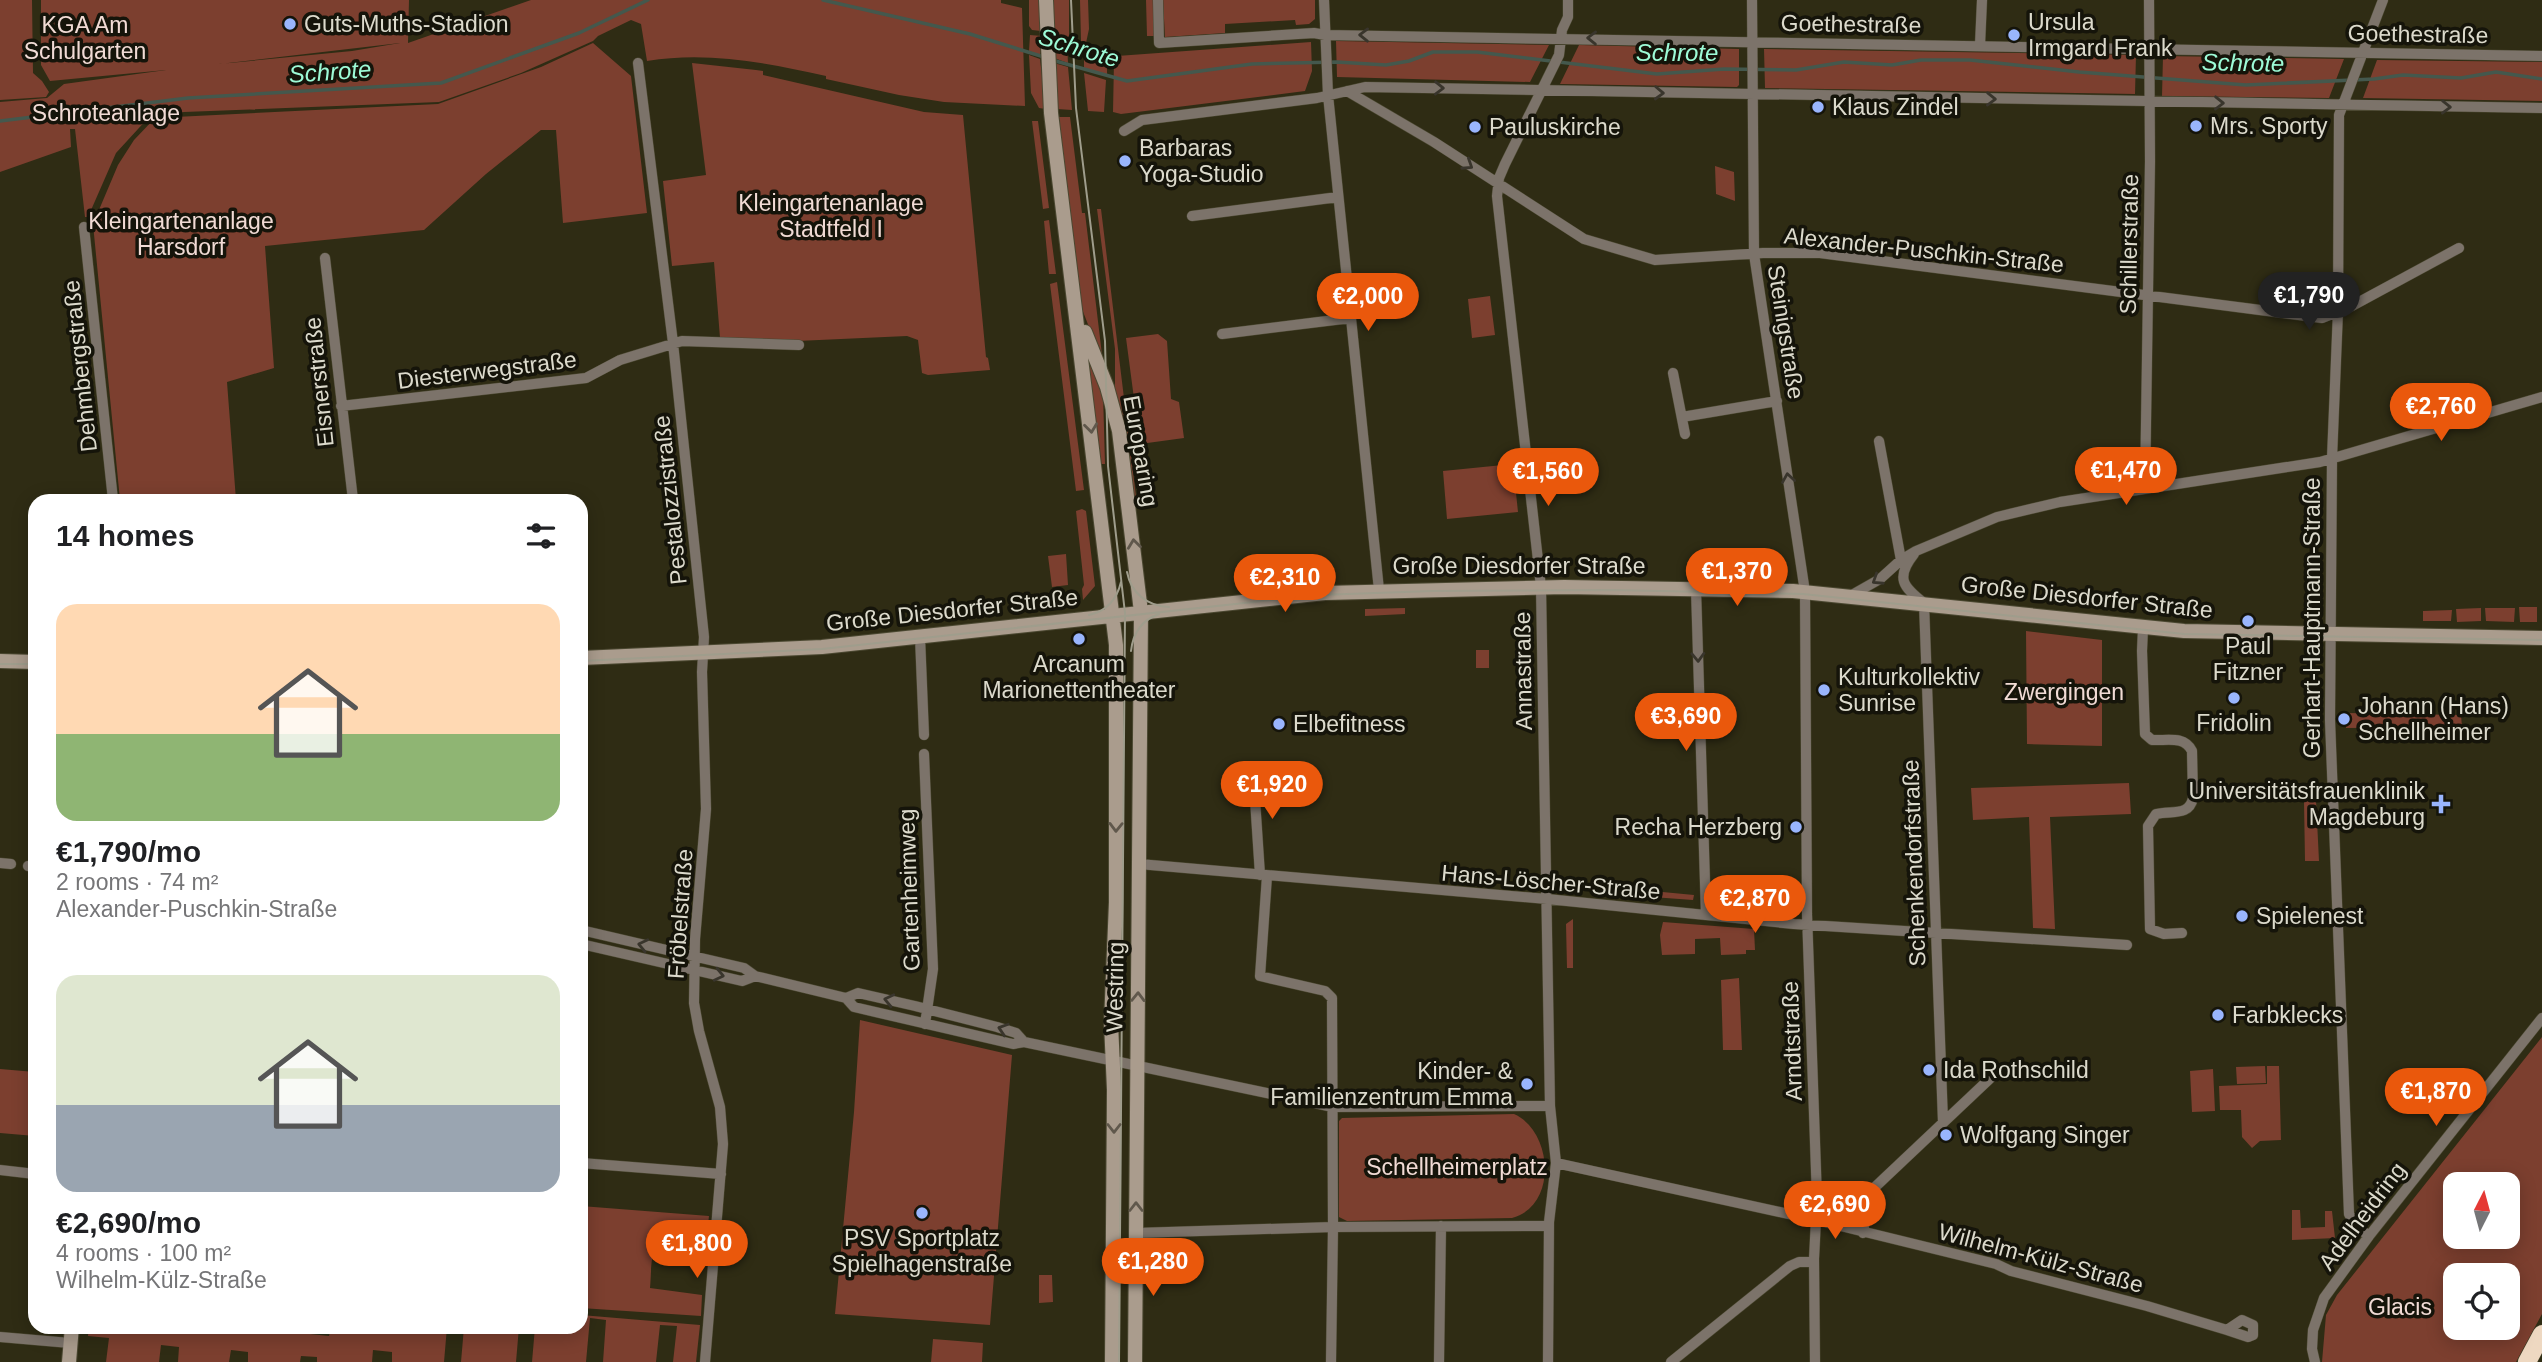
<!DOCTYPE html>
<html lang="en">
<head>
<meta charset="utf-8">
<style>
  :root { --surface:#fff; --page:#f6f6f6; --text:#202124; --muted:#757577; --accent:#ea580c }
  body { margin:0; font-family:Helvetica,sans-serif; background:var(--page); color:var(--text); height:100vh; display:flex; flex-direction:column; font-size:26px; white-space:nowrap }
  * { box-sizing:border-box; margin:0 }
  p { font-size:23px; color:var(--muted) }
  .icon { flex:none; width:38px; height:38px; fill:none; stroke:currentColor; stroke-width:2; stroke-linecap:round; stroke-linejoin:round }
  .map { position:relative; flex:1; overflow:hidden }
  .sheet { position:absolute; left:28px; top:494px; width:560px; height:840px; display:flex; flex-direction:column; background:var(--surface); border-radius:21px; box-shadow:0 4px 18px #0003 }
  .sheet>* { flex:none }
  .needle { width:46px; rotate:6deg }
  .tools { position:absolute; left:2443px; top:1172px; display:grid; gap:14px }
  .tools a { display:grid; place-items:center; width:77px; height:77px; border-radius:14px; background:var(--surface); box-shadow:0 4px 18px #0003; font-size:35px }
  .price { position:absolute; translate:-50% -60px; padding:0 16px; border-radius:24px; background:var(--accent); color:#fff; font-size:23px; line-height:46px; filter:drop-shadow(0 2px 4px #0008) }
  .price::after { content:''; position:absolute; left:50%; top:42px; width:21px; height:16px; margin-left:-10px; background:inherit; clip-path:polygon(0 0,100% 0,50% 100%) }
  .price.current { background:#222; color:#fff }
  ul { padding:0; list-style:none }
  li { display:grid; align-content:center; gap:14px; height:371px; padding:0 28px }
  li span { display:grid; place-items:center; height:217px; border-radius:21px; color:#555 }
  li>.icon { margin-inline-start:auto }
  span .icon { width:126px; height:126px; fill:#fffc; stroke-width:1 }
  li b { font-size:30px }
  h2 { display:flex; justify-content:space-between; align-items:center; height:84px; padding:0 28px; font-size:30px }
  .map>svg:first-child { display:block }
  .green { fill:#7c3f2f; fill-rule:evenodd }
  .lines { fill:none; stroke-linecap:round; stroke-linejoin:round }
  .stream { stroke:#44584d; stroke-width:3.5 }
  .street-casing { stroke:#4b4831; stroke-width:11 }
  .secondary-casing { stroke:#4b4831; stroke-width:16 }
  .highway-casing { stroke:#4b4831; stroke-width:19 }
  .street { stroke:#7c736a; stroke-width:10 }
  .secondary { stroke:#aa9c8d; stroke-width:14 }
  .highway { stroke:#eed8c1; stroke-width:18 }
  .tram { stroke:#9f9d8c; stroke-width:2 }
  .oneway { stroke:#39352c }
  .oneway2 { stroke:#60584c }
  .poi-dot { fill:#99b5fd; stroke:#15140a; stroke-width:2.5 }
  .labels { text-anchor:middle; stroke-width:7; stroke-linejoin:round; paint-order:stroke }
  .poi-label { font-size:23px; fill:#dcdacc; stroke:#15140a; text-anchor:start }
  .street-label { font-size:23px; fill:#dcdacc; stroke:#15140a }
  .park-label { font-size:23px; fill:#f1dbd5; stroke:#15140a }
  .water-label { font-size:24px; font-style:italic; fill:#9dfbd7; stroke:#15140a }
</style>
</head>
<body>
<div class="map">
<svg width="2542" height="1362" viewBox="0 0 2542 1362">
  <rect width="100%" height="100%" fill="#2f2c14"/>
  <path class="green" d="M0,0H32L33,73L42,81L49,92L46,97L0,100Z
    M41,0H409L408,43L531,0H1001V3L1022,8L1025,106L944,102L899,95L826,79V76C767,63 708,51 647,61L641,24L631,20L598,36L593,41L521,73L439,102L184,112L149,117L116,153L88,217H85L75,129H70L71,147L0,172V102L47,98L64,84L166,70L50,81L41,65ZM400,43L352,51L219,64H220Z
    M1029,0H1041V31L1032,30L1029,26Z
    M1053,0H1069V38L1054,34Z
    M1080,0H1088L1089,29L1086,43L1081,41Z
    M1146,0H1154V36H1147Z
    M1163,0H1315V19L1309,24L1296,25L1295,20L1225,24V33L1165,37Z
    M1030,35L1042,36L1040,55L1029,51Z
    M1054,39L1067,43L1068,63L1054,58Z
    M1336,41L1549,45L1530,82L1337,77Z
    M1311,42L1312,71L1305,91L1121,114L1113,112L1114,61L1117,56Z
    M593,43L631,76L647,213L563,223L556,130H541L486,174L424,230L265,246L274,368L227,382L236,500H120L93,224L118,165L134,140L155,118L438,104L541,67Z
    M1579,45L1739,49V85L1737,87L1560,84Z
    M1084,47L1104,52L1107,56V75L1084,68Z
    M1764,49L2136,55L2135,94L1765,88Z
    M1029,55L1040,59L1046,109L1039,108L1031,93Z
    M2163,56L2344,59L2329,98L2162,96Z
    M2377,60L2542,62V101L2363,98Z
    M692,63L756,70L763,71V75L924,112L963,115L986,357L988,358L990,370L928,375L922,373L918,340L907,336L797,341L720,338L714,262L672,266L663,181L706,175Z
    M1054,63L1068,67L1072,110L1057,109Z
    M1084,73L1106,80L1104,112L1088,111Z
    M1058,117H1070L1082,213H1085L1103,363L1082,309Z
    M1032,121H1038L1049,208L1043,209Z
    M1715,166L1734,172L1735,201L1716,194Z
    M1097,209H1101L1137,505L1135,503L1123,422L1115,394V349Z
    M1049,220L1056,274H1049L1044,221Z
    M1057,282L1084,490L1076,491L1050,284Z
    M1490,296L1495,335L1472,338L1468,299Z
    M1158,334L1167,341L1171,399L1179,402L1184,438L1140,444L1126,338Z
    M1088,360L1103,393L1105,464H1101Z
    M1513,464L1518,512L1447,519L1443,471Z
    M1082,509L1086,511L1095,586L1083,600L1082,589L1084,585L1076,511Z
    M1066,554L1068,585L1052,587L1048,556Z
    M2519,607H2537V622H2520Z
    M1405,608V614L1365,616V609Z
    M2481,608V621L2457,622L2456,609Z
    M2485,608H2515L2514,622L2486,621Z
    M2452,610L2451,621H2423V611Z
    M2026,631L2102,640V746L2027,744Z
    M1476,650H1489V668H1476Z
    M2346,713L2461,715L2462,727L2346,728Z
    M2129,783L2131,814L2050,817L2055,929L2033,928L2029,817L1973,820L1971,788Z
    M2316,800L2319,861H2305L2304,801Z
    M1718,880H1721L1722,896L1776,899V892L1785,891V882L1796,883L1795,906L1792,910L1718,904Z
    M1652,891L1694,895L1693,900L1652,897Z
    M1573,919V968H1567L1566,924Z
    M1663,922L1754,929L1755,950H1746V954L1721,955L1720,938L1695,939V954L1662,955L1660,935Z
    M1739,978L1742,1050H1723L1721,980Z
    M860,1020L1012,1055L990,1325L835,1314L854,1112Z
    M2542,1037V1314L2516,1362H2322L2326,1315L2337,1295ZM2455,1185H2508V1237H2455ZM2455,1276H2508V1328H2455Z
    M2265,1066L2266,1083L2237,1084L2236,1067Z
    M2267,1066H2279L2281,1140L2260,1141L2252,1148L2242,1137L2241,1110H2220L2219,1086L2267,1084Z
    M0,1069L35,1072V1136L0,1133Z
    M2213,1069L2215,1111L2192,1112L2190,1071Z
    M1514,1114C1553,1131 1558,1206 1512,1218L1347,1221L1339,1217V1121L1342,1118Z
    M581,1206L709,1216L707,1235C696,1237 685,1234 674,1234C648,1234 652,1271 650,1288L702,1295L701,1316L581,1308Z
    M2292,1210H2300L2301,1228L2325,1227V1211H2332L2335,1238L2292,1240Z
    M1039,1275H1052L1053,1302L1039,1303Z
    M581,1315L700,1325L696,1362H673L677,1326L660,1325L656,1362H603L606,1320L590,1318L586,1362H532L535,1327L581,1326Z
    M89,1326H234L329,1336L331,1327H447L444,1362H392V1352L373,1350L372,1362H317V1357L301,1356L300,1362H248V1352L231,1350L229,1362H178L179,1347L161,1345L159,1362H106L109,1338L88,1336Z
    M464,1327H519L516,1362H461Z
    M933,1339L983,1343L982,1362H931Z"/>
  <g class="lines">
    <path class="stream" d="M823,0L970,34L1044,57
      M1052,60L1127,81L1252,64L1337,62L1386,65L1409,61L1433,52H1477L1657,74L1724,69L1796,70L1844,62L1892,65L1921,60H1970L2079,72L2246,85L2374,79L2403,75L2461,78L2496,72L2542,79
      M0,121L188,98L441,83L579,33L648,0"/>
    <g class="street-casing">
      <path id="street" d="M1158,0L1159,43L1314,33L1325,35L2542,56
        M1324,0L1328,95L1379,590
        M1752,0L1754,254L1805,592L1807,914L1817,1199L1814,1259L1815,1362
        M1980,45L1982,0
        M638,63L673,343L704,637L702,672L706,809L695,939L694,1003L699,1031L720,1107L723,1144L705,1362
        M1347,91L1434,142L1584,239L1655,260L1763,253H1820L2322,318L2350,307L2459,248
        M1124,131L1142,120L1317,98L1365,87L2542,108
        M1192,216L1338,197
        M84,227L113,500
        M325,258L353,500
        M1222,334L1351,318
        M1673,373L1685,434
        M341,406L586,378L620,360L682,341L799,345
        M1682,417L1777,401
        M1879,441L1901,560
        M2145,489L2150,161L2149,0
        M1914,554C1895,578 1903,587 1924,603L1943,1122
        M1696,589L1706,915
        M1850,596L1880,579L1901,560L1916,551L1997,517L2060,502L2320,462L2542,397
        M2143,628L2142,651L2145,734L2152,740C2166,741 2184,735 2192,751L2193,798C2189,817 2171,810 2156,814L2148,826L2150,929L2164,934L2182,933
        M920,637L924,735
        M924,754L933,969L925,1024
        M1253,769L1260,875
        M0,863L11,864
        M1139,864L1547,899L1794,924L2127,945
        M28,866L35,867
        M1267,876L1260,976L1325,991L1332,998L1333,1227L1549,1226
        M581,930L744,968L755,976L846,998L854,1007L1013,1044L1024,1042L1333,1107L1550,1106
        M581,944L742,981L755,976
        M846,998L858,993L915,1006L997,1027L1016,1033L1024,1042
        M581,1163L721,1174
        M1556,1163L1816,1220L1996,1264L2011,1271L2147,1306L2227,1330
        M0,1170L35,1174
        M1136,1233L1333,1227L1331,1362
        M1863,1233L1868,1201L1874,1188L2000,1069
        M2369,1236L2356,1226L2349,1214L2330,720L2332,458L2338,311L2339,115L2383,0
        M2242,1320L2253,1325V1335L2248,1337L2227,1330Z
        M0,1337L70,1343
        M1439,1362L1441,1226
        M1548,1362L1549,1222L1556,1163L1550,1106L1541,587L1497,196L1499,178L1505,164L1559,55L1562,30L1568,17V0
        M1671,1362L1790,1266L1799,1262H1814
        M2315,1362L2312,1349L2313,1330L2324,1298L2369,1236L2542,1018"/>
    </g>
    <g class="secondary-casing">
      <path id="secondary" d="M1046,0L1051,113L1116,645V902L1111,1023L1114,1090L1112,1362
        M1085,332L1107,387L1119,431L1141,612L1135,1362
        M581,658L822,647L1325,593L1564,587L1793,591L2184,631L2542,638
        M0,661L35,662
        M69,1362L72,1326"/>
    </g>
    <g class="highway-casing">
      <path id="highway" d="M2527,1362L2542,1334"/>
    </g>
    <use href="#street" class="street"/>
    <use href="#secondary" class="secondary"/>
    <use href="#highway" class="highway"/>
    <path class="tram" d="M1071,0L1076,108L1105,341L1108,466L1125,613L1119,1362
      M1127,572C1131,593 1147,606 1169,607
      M1089,615C1107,611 1117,599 1121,582
      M1131,651C1133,633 1142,620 1159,614
      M581,661L822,649L1318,595L1433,591L1612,590L1803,594L2184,634L2542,640
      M0,664H35"/>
  </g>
  <defs><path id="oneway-chevron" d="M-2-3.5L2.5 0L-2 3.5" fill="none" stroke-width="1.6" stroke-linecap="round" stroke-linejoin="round" transform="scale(1.75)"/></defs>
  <g class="oneway">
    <use href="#oneway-chevron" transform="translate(1364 35) rotate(-179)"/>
    <use href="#oneway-chevron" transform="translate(1592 38) rotate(-179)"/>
    <use href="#oneway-chevron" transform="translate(1439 88) rotate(1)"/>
    <use href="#oneway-chevron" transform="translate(1659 93) rotate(2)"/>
    <use href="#oneway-chevron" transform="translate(1991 99) rotate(1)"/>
    <use href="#oneway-chevron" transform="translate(2219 103) rotate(1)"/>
    <use href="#oneway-chevron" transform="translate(2446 107) rotate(1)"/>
    <use href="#oneway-chevron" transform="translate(1468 165) rotate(33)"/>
    <use href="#oneway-chevron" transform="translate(1788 478) rotate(-99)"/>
    <use href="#oneway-chevron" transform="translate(1877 580) rotate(147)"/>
    <use href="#oneway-chevron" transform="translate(1698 657) rotate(88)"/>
    <use href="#oneway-chevron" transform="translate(643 945) rotate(-167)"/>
    <use href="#oneway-chevron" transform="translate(719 975) rotate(13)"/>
    <use href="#oneway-chevron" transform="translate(889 1000) rotate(-167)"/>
    <use href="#oneway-chevron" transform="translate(1003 1029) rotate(-162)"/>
  </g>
  <g class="oneway2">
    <use href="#oneway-chevron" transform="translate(1091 428) rotate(83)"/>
    <use href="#oneway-chevron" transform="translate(1134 544) rotate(-97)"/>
    <use href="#oneway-chevron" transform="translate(1116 827) rotate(91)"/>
    <use href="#oneway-chevron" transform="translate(1138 997) rotate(-89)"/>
    <use href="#oneway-chevron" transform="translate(1114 1128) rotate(90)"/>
    <use href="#oneway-chevron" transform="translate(1136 1207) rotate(-90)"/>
  </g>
  <g class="poi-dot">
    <circle cx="290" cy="24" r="7"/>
    <circle cx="2014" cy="35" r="7"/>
    <circle cx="1818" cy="107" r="7"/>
    <circle cx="2196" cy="126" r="7"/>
    <circle cx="1475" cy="127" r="7"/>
    <circle cx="1125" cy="161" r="7"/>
    <circle cx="2248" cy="621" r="7"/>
    <circle cx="1079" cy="639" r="7"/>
    <circle cx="1824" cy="690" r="7"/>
    <circle cx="2234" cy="698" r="7"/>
    <circle cx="2344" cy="719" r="7"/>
    <circle cx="1279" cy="724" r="7"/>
    <path d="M2437.5 793.5h7v7h7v7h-7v7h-7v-7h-7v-7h7z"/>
    <circle cx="1796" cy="827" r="7"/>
    <circle cx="2242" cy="916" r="7"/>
    <circle cx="2218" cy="1015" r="7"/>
    <circle cx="1929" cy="1070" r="7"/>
    <circle cx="1527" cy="1084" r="7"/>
    <circle cx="1946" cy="1135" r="7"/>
    <circle cx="922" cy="1213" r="7"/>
  </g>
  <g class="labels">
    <g class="poi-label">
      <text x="2028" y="30">Ursula<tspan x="2028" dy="26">Irmgard Frank</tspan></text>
      <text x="304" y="32">Guts-Muths-Stadion</text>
      <text x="1832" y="115">Klaus Zindel</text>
      <text x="2210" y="134">Mrs. Sporty</text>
      <text x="1489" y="135">Pauluskirche</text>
      <text x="1139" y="156">Barbaras<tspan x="1139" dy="26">Yoga-Studio</tspan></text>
      <text x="2248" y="654" text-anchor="middle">Paul<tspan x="2248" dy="26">Fitzner</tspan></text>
      <text x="1079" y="672" text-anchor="middle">Arcanum<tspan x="1079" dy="26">Marionettentheater</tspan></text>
      <text x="1838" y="685">Kulturkollektiv<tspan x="1838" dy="26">Sunrise</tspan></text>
      <text x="2358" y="714">Johann (Hans)<tspan x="2358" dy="26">Schellheimer</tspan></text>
      <text x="2234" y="731" text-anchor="middle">Fridolin</text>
      <text x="1293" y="732">Elbefitness</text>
      <text x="2425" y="799" text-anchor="end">Universitätsfrauenklinik<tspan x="2425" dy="26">Magdeburg</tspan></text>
      <text x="1782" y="835" text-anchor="end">Recha Herzberg</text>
      <text x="2256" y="924">Spielenest</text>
      <text x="2232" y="1023">Farbklecks</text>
      <text x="1943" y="1078">Ida Rothschild</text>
      <text x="1513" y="1079" text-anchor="end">Kinder- &amp;<tspan x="1513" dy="26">Familienzentrum Emma</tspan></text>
      <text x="1960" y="1143">Wolfgang Singer</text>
      <text x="922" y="1246" text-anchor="middle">PSV Sportplatz<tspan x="922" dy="26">Spielhagenstraße</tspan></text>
    </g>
    <g class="street-label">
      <text transform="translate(1851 24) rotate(1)" y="8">Goethestraße</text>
      <text transform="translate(2418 34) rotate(1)" y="8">Goethestraße</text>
      <text transform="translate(2129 244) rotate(-89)" y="8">Schillerstraße</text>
      <text transform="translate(1924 250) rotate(6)" y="8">Alexander-Puschkin-Straße</text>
      <text transform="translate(1786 332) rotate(81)" y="8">Steinigstraße</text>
      <text transform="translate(80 366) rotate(-96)" y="8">Dehmbergstraße</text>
      <text transform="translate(487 370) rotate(-7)" y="8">Diesterwegstraße</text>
      <text transform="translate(319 382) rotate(-96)" y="8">Eisnerstraße</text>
      <text transform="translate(1141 451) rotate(80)" y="8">Europaring</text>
      <text transform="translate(670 500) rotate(-96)" y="8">Pestalozzistraße</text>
      <text x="1519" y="574">Große Diesdorfer Straße</text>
      <text transform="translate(2087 597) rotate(6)" y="8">Große Diesdorfer Straße</text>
      <text transform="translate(952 610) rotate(-6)" y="8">Große Diesdorfer Straße</text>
      <text transform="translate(2312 618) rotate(-90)" y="8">Gerhart-Hauptmann-Straße</text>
      <text transform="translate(1523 671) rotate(-91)" y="8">Annastraße</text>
      <text transform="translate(1914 863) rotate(-92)" y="8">Schenkendorfstraße</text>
      <text transform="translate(1551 882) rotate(5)" y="8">Hans-Löscher-Straße</text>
      <text transform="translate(909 890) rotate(-92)" y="8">Gartenheimweg</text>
      <text transform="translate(680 914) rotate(-86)" y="8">Fröbelstraße</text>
      <text transform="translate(1115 987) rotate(-89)" y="8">Westring</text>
      <text transform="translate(1792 1041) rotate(-92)" y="8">Arndtstraße</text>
      <text transform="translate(2362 1216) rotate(-53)" y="8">Adelheidring</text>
      <text transform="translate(2041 1258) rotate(15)" y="8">Wilhelm-Külz-Straße</text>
    </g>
    <g class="park-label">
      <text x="85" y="33">KGA Am<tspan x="85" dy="26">Schulgarten</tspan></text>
      <text x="106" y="121">Schroteanlage</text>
      <text x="831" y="211">Kleingartenanlage<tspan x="831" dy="26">Stadtfeld I</tspan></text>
      <text x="181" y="229">Kleingartenanlage<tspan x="181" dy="26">Harsdorf</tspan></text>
      <text x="2064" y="700">Zwergingen</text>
      <text x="1457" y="1175">Schellheimerplatz</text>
      <text x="2400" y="1315">Glacis</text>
    </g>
    <g class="water-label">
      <text transform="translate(1079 48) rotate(17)" y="8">Schrote</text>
      <text x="1677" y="61">Schrote</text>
      <text transform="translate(2243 63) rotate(1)" y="8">Schrote</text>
      <text transform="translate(330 72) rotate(-4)" y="8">Schrote</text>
    </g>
  </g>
</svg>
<div class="tools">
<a><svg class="needle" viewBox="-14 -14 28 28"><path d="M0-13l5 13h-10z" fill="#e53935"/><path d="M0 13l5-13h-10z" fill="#757577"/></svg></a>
<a><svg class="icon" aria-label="locate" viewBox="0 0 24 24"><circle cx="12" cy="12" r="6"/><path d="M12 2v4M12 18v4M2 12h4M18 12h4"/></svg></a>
</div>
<b class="price current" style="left:2309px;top:332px">€1,790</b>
<b class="price" style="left:1368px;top:333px">€2,000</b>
<b class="price" style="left:2441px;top:443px">€2,760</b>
<b class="price" style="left:2126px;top:507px">€1,470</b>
<b class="price" style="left:1548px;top:508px">€1,560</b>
<b class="price" style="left:1737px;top:608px">€1,370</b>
<b class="price" style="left:1285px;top:614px">€2,310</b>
<b class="price" style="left:1686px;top:753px">€3,690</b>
<b class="price" style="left:1272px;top:821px">€1,920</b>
<b class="price" style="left:1755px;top:935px">€2,870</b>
<b class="price" style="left:2436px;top:1128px">€1,870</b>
<b class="price" style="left:1835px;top:1241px">€2,690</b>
<b class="price" style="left:697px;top:1280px">€1,800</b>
<b class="price" style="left:1153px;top:1298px">€1,280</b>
<section class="sheet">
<h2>14 homes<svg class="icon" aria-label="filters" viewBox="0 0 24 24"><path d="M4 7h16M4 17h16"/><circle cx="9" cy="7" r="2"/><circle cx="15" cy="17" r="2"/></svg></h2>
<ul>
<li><span style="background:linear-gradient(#ffd9b3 60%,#8fb573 0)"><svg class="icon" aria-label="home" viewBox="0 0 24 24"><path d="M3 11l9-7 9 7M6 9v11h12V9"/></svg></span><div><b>€1,790/mo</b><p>2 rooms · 74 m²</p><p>Alexander-Puschkin-Straße</p></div></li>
<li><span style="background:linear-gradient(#dfe7d0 60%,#9aa5b1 0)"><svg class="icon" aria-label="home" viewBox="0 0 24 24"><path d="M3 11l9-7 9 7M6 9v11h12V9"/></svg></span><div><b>€2,690/mo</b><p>4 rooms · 100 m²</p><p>Wilhelm-Külz-Straße</p></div></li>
</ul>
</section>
</div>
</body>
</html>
